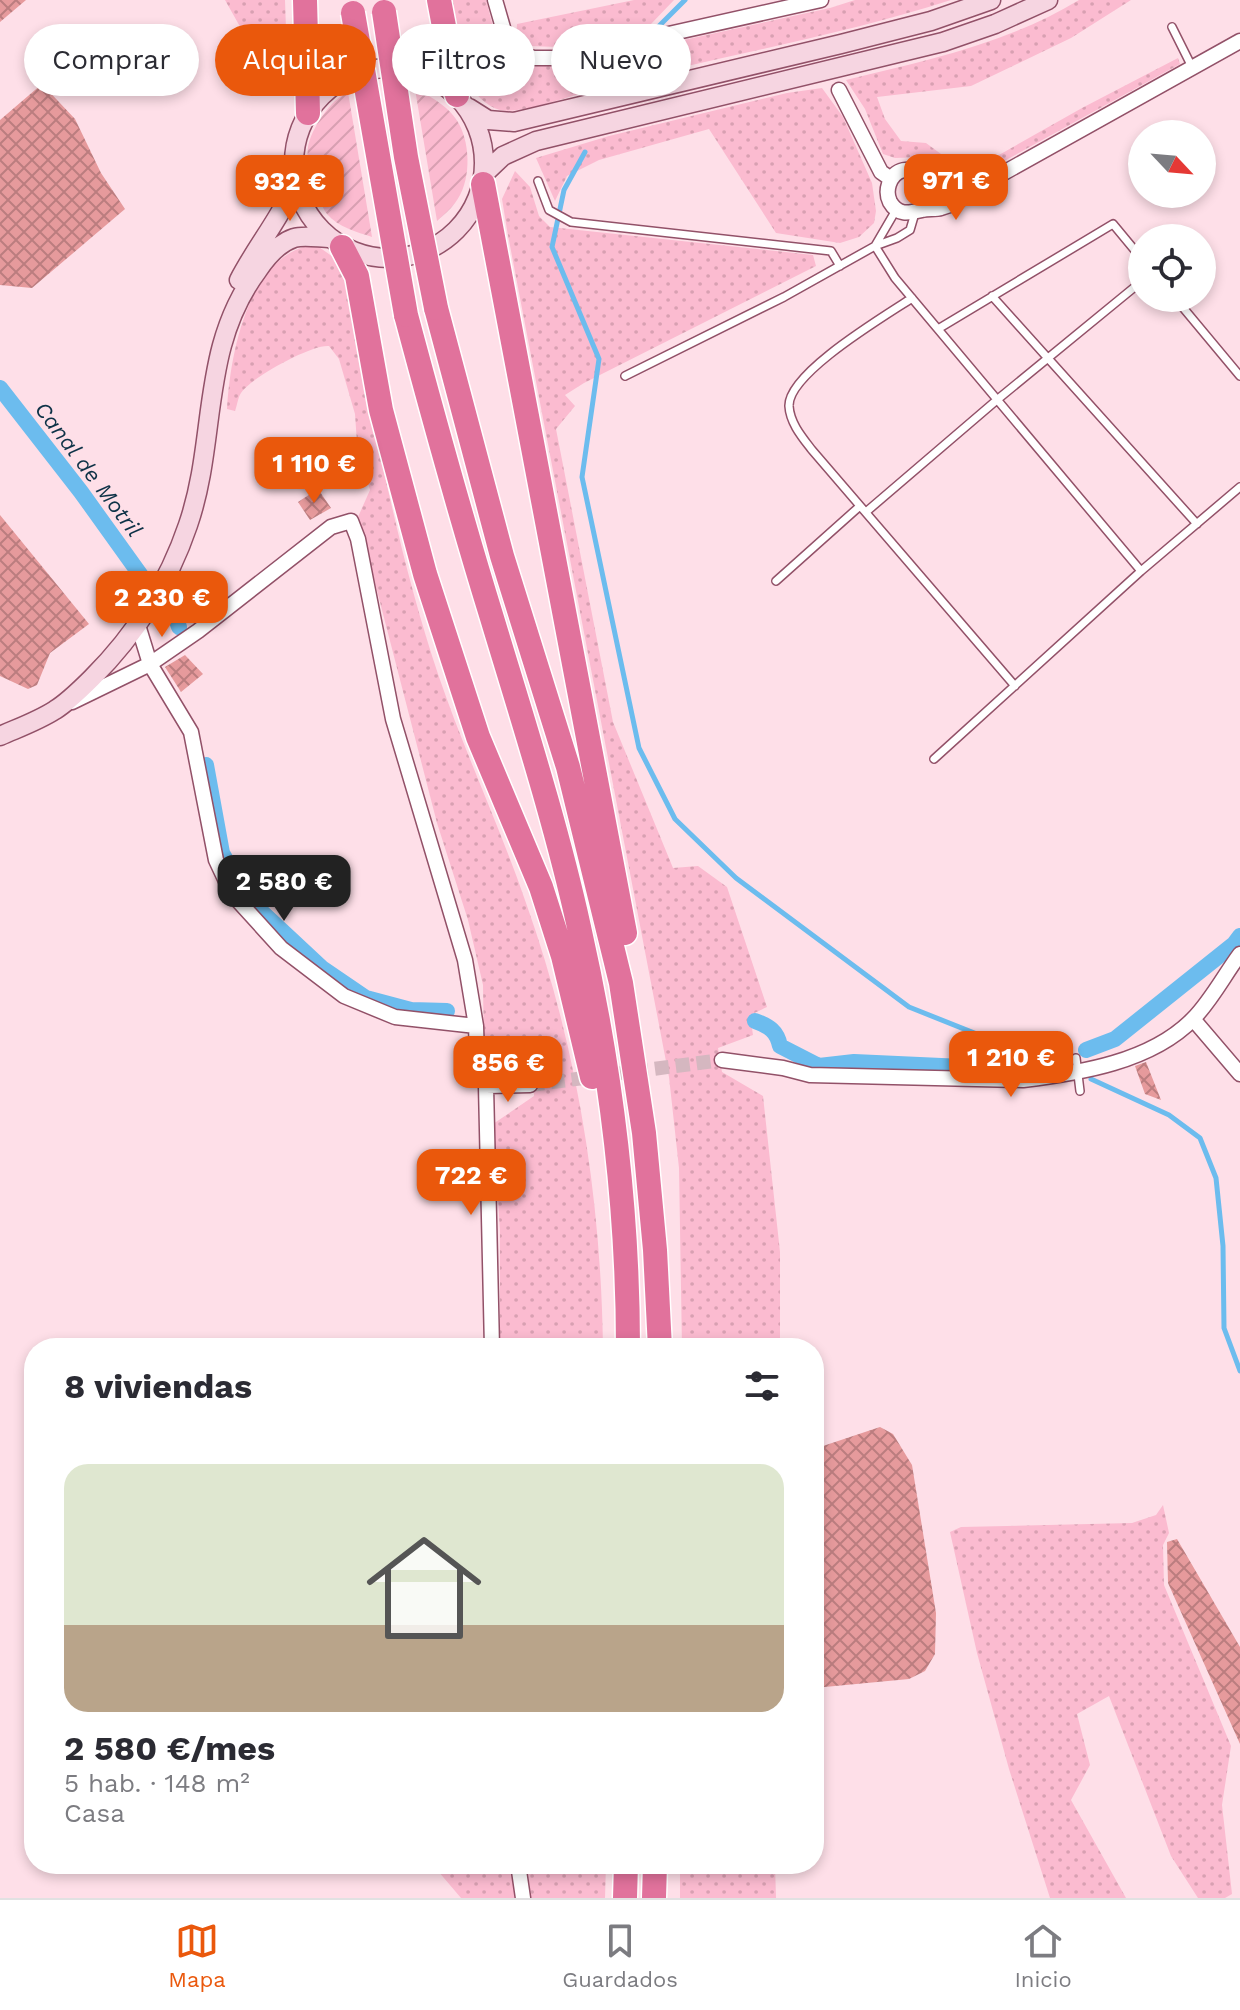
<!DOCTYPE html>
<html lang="es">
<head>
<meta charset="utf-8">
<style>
  :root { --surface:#fff; --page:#f2f2f3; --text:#2b2b33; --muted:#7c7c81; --line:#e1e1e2; --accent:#ea580c }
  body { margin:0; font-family:"Work Sans",sans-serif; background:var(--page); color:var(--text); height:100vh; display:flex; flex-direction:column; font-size:30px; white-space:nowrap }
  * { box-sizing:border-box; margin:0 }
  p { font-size:26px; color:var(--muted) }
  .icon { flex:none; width:44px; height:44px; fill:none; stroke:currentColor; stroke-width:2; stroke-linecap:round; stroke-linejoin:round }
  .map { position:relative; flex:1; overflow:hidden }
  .panel { position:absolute; left:24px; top:1338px; width:800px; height:536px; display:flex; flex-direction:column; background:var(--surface); border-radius:32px; box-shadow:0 4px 12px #0003 }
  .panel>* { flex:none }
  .top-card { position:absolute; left:24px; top:24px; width:800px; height:72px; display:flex; gap:16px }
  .needle { width:52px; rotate:116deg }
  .fabs { position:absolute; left:1128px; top:120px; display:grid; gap:16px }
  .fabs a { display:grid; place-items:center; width:88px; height:88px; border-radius:50%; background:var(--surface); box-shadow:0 4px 12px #0003; font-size:40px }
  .price { position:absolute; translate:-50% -68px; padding:0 18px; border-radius:16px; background:var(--accent); color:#fff; font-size:26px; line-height:52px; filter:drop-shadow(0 2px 4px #0008) }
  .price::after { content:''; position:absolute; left:50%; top:48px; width:24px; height:18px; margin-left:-12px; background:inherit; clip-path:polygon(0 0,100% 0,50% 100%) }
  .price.active { background:#222; color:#fff }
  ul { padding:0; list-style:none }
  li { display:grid; align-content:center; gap:16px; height:424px; padding:0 40px }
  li+li { border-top:2px solid var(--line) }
  li span { display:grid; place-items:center; height:248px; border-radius:24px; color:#555 }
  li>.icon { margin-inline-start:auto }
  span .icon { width:144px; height:144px; fill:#fffc; stroke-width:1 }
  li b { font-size:34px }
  h2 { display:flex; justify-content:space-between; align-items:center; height:96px; padding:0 40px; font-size:34px }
  .chip { padding:0 28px; border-radius:36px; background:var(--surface); box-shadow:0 4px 12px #0003; font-size:28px; line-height:72px }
  .chip.active { background:var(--accent); color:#fff }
  .menu { display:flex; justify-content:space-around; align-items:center; height:112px; border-top:2px solid var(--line); background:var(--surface); font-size:22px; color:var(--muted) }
  .menu a { display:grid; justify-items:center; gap:4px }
  .menu .active { color:var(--accent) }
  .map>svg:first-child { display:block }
  .grass { fill:url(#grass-dots) }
  .garden { fill:url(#garden-furrows) }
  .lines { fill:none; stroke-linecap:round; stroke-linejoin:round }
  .stream { stroke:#6cbcee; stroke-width:5 }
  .canal { stroke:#6cbcee; stroke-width:16 }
  .building { fill:url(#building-cross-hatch) }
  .street-tunnel { stroke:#d5b7c0; stroke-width:14; stroke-dasharray:14 7; stroke-linecap:butt }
  .lane-casing { stroke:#925168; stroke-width:10 }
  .street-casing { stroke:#925168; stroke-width:17 }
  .secondary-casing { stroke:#925168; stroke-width:21 }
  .highway-casing { stroke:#fff; stroke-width:27 }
  .lane { stroke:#fff; stroke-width:7 }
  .street { stroke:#fff; stroke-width:14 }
  .secondary { stroke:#f6d5e1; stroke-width:18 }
  .highway { stroke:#e1729c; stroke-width:24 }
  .highway-bridge-casing { stroke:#fff; stroke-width:27; stroke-linecap:butt }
  .highway-bridge { stroke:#e1729c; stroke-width:24 }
  .labels { text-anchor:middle; stroke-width:6; stroke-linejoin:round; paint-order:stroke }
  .water-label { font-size:22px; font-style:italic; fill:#0e3247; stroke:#fedfe8 }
</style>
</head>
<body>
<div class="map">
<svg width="1240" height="1898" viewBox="0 0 1240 1898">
  <defs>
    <pattern id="grass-dots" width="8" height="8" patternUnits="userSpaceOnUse" patternTransform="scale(2)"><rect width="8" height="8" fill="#fbbbd0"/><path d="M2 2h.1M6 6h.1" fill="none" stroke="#d8a0b2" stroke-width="1.8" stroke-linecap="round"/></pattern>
    <pattern id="garden-furrows" width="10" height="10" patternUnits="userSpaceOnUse" patternTransform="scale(2)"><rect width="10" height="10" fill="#fbbbd0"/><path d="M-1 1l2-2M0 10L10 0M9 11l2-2" fill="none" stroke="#d8a0b2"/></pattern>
    <pattern id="building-cross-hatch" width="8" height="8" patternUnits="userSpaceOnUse" patternTransform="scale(2)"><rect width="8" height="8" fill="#e69a9c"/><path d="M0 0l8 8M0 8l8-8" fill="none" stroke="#bb7d7f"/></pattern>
  </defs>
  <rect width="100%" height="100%" fill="#fedfe8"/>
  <path class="grass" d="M225,0H285L287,59L265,71Z
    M451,0H486L499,49L507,59L521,67L569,65L830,8L855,0H951C839,36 721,56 607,85C583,92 521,115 500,110C486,106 475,94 468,83Z
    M634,0H674L651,24L611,35L559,47L529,46L516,38L517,24Z
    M1079,0H1131L1071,38L971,86L877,97L885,119L901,141L926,143L967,173L1082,108L1178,58L1180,64L968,181L923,157L895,158L883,154L865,109L846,80C925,61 1009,43 1079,0Z
    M822,88L843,117L872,183L876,211L874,223L859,237L840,243L776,233L709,129L599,160L567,176L555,201L536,158L609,136L787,93Z
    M515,171L530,187L539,216L550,227L813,255L816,266L584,383L565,395L575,406L556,429L613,722L673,868L698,866L727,887L767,1007L750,1015L753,1035L718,1048L722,1072L763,1096L780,1252V1348H682L679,1168L669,1077L507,230L502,199Z
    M307,246L319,247L343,264C370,403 394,543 439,677C465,753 500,827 526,903C577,1046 601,1196 603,1348H500V1231L493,1124L534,1096V1073L484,1053L483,985L468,920L437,823L358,517L370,490L357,443L355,414L339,359L329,346C312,344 250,378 241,393C238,397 237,406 235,411L227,409C230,356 247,261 307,246Z
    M1163,1505L1169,1533L1163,1545L1164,1585L1231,1746L1222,1805L1232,1894L1225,1898H1198L1171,1856L1109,1696L1077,1714L1090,1765L1071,1800L1126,1898H1050L1009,1769L977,1653L950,1532L961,1527L1132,1523L1156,1515Z
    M432,1864H511L515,1898H461Z
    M527,1864H606L605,1898H531Z
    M680,1864H775L776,1898H680Z"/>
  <path class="garden" d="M415,89C431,96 451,108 459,124C471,146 471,183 455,203C450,210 443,215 437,221Z
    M348,92L372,237C357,232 338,227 327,214C318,202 305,162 308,147C311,129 331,99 348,92Z"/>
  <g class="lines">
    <path class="stream" d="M659,26L685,0
      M624,70L640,51
      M585,152L564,190L552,247L599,359L582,477L639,748L675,819L736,878L909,1007L1057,1066
      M1091,1079L1169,1115L1200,1138L1216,1178L1223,1246L1224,1328L1240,1371"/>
    <path class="canal" d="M0,388L81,492L142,577
      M167,606L177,621L179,627
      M206,765L222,853L248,899L322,968L366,998L411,1010L447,1011
      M755,1021C769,1026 777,1031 780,1046L819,1066L854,1062L1031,1070L1043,1066
      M1086,1050L1115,1039L1234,944L1240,936"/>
  </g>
  <path class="building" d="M0,0H26L0,22Z
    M42,84L75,119L101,173L125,209L32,288L0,285V120Z
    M318,489L331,508L310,520L298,502Z
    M0,515L89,624L50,653L37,685L28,689L0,676Z
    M185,655L203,674L181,692L165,667Z
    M1146,1062L1161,1100L1145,1094L1135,1066Z
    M880,1427L893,1434L912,1465L936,1613L935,1654L925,1671L909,1679L814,1688V1449Z
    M1177,1539L1240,1647V1744L1168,1583L1167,1542Z"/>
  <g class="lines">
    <path class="street-tunnel" d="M530,1085L722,1060"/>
    <g class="lane-casing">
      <path id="lane" d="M1172,27L1192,67
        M538,181L549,210L571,222L831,251L840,266
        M875,246L895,278L1141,571L934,759
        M875,246L896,210
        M992,296L1197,524
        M912,298C885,316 788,373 789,406C790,423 802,437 812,450L1015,686
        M1175,298L1240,376
        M938,329L1113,224L1142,259
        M625,376L784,297L875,246L897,238L910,230L915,213
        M866,512L998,399L1142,281
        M1141,571L1240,487
        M776,581L860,506
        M1076,1058L1080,1091"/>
    </g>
    <g class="street-casing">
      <path id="street" d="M495,0L508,45L519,54L534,58H554L646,39L821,0
        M839,90L881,172L891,179
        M930,185L942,190H973
        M922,210C951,182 901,151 889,184C887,190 887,196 890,202C898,216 909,213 922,210C928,208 935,210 941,208C953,205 964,198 973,190L1240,41
        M138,625L150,664L191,732L216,860L232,894L281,948L344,996L395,1017L476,1026L477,1057L486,1086L492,1348
        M72,702L150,664L198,631L331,527L351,521L358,539L393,719L465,960L476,1026
        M1193,1019L1240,1074
        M722,1060L783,1068L810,1075L1023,1080C1080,1073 1151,1062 1193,1019C1211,1001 1225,974 1240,954
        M486,1086L530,1085
        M518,1864L523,1898"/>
    </g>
    <g class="secondary-casing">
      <path id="secondary" d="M294 163a95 95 0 1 1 190 0a95 95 0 1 1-190 0Z
        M469,108L488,120L514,122L841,44L931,21L991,0
        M485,173L503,156L536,141L943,42L995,24L1048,0
        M239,280C257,245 282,217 295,181
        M0,736C18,728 38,721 55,710C68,702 81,689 92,678C135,635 168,584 188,525C218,438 199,349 258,270C266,258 279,243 294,238C304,235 319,238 330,238"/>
    </g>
    <g class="highway-casing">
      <path id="highway" d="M305,0L308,113
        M439,0L457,95
        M483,184L625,933
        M342,247L357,276L381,410L425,574L478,737L541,887L563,956L592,1077
        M436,308L502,556L568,767L621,983L644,1133L655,1250L660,1348
        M406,315C433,416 461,518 492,618C523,721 556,823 579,927C610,1064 628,1207 628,1348
        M625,1898L626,1864
        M654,1898L655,1864"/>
    </g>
    <use href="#lane" class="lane"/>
    <use href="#street" class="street"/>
    <use href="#secondary" class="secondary"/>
    <use href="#highway" class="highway"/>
    <g class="highway-bridge-casing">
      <path id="highway-bridge" d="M384,12L406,157L436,308
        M353,13L406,315"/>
    </g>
    <use href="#highway-bridge" class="highway-bridge"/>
  </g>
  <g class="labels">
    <g class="water-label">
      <text transform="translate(89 469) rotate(53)" y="8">Canal de Motril</text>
    </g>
  </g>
</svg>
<div class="fabs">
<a><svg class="needle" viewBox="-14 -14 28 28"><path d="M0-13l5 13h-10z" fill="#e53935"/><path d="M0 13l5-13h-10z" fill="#7c7c81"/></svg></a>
<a><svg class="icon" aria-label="locate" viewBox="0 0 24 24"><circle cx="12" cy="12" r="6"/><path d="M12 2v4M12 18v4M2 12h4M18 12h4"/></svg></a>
</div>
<b class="price" style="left:956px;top:222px">971 €</b>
<b class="price" style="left:290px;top:223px">932 €</b>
<b class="price" style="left:314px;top:505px">1 110 €</b>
<b class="price" style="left:162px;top:639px">2 230 €</b>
<b class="price active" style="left:284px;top:923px">2 580 €</b>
<b class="price" style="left:1011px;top:1099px">1 210 €</b>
<b class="price" style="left:508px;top:1104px">856 €</b>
<b class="price" style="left:471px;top:1217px">722 €</b>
<div class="top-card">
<a class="chip">Comprar</a>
<a class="chip active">Alquilar</a>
<a class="chip">Filtros</a>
<a class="chip">Nuevo</a>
</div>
<section class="panel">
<h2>8 viviendas<svg class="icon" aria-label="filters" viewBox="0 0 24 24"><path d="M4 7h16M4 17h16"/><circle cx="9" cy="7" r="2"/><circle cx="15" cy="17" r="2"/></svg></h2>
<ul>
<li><span style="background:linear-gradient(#dfe7d0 65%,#b9a48a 0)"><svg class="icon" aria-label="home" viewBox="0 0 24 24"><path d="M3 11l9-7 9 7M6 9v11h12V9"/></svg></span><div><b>2 580 €/mes</b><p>5 hab. · 148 m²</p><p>Casa</p></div></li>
</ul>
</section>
</div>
<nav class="menu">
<a class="active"><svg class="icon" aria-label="map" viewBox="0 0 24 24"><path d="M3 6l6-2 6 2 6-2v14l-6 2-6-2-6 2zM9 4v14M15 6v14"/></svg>Mapa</a>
<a><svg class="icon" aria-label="saved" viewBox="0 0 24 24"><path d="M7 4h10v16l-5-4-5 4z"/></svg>Guardados</a>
<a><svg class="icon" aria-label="home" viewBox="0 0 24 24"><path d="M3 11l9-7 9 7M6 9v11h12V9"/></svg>Inicio</a>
</nav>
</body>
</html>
